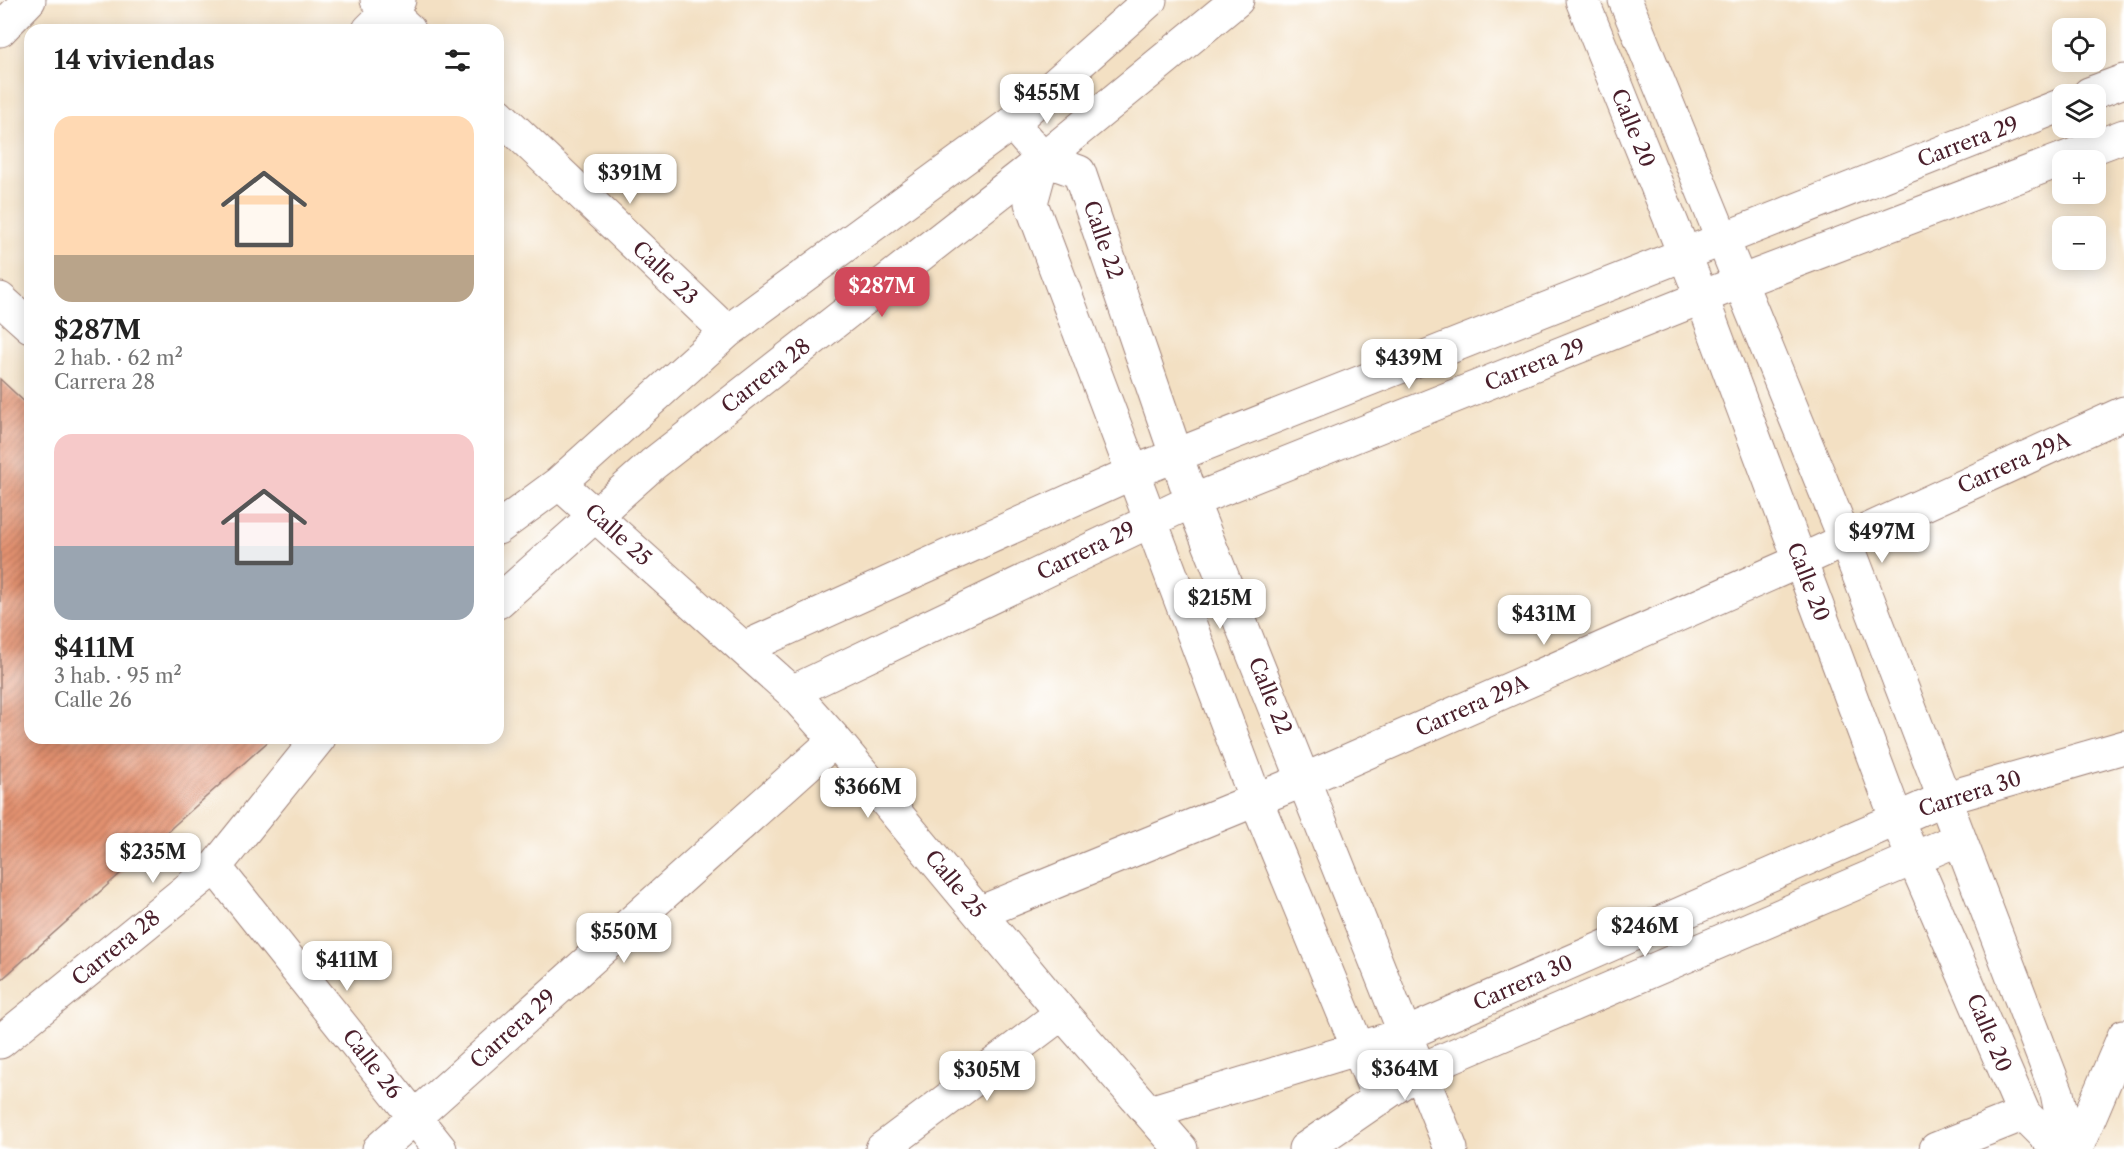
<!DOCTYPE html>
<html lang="es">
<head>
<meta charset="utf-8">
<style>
  :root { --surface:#fff; --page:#f2f2f2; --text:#222; --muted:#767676; --accent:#d1495b }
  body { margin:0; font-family:"Libre Caslon Text",serif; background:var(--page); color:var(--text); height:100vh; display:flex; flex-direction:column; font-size:22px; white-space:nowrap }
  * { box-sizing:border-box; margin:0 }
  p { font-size:20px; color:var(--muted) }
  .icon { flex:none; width:33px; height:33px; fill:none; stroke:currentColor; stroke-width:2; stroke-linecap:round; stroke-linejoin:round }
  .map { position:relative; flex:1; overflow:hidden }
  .drawer { position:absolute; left:24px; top:24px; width:480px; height:720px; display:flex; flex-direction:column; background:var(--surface); border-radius:18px; box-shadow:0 3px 15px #0003 }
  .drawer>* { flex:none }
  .buttons { position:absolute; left:2052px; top:18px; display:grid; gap:12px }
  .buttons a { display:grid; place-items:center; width:54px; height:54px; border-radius:12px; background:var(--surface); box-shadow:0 3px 15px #0003; font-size:30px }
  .price { position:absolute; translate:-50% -51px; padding:0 14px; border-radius:12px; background:#fff; color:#222; font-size:20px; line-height:39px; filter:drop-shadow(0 2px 3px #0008) }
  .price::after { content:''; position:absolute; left:50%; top:36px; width:18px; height:14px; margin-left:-9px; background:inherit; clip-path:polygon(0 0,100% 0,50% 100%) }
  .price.active { background:var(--accent); color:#fff }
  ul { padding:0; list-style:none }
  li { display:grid; align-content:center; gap:12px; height:318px; padding:0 30px }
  li span { display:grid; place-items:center; height:186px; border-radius:18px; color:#555 }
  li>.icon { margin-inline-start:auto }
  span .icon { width:108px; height:108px; fill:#fffc; stroke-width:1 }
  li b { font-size:26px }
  h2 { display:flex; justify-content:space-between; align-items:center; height:72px; padding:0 30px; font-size:26px }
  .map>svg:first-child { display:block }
  .building { fill:url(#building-hatch) }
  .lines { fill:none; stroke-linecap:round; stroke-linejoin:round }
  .minor-casing { stroke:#9e8077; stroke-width:35 }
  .tertiary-casing { stroke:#9e8077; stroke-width:35 }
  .minor { stroke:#fff; stroke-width:33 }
  .tertiary { stroke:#fff; stroke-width:33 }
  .labels { text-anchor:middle; stroke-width:6; stroke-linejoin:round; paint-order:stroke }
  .street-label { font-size:21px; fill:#4a1f2b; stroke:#fff }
</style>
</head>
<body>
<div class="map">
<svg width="2124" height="1149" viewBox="0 0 2124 1149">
  <defs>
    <pattern id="building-hatch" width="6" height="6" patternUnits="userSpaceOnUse" patternTransform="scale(1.5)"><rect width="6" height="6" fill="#e29170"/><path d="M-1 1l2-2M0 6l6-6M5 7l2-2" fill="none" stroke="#b9765c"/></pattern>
  </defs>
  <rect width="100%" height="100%" fill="#fff"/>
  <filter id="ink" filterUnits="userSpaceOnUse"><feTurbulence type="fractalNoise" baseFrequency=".0167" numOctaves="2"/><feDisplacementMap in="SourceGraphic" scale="12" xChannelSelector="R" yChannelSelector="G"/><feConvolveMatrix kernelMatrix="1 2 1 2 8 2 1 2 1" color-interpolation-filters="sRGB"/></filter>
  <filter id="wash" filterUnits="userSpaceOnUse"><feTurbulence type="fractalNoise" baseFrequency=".008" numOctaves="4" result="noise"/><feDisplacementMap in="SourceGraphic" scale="24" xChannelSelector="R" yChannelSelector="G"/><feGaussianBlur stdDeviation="1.35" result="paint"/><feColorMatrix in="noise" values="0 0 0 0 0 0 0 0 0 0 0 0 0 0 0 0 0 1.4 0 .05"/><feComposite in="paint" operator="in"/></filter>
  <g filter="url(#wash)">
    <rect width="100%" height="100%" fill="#f3e0c3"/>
    <g id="blocks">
      <path class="building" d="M0,379L30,407V738H272L0,981Z"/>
    </g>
  </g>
  <g filter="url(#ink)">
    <use href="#blocks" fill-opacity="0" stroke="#9e8077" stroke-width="1.5"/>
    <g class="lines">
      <g class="minor-casing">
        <path id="minor" d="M377,0L409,30
          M369,30L399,0
          M2089,94L2124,81
          M498,114L727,332
          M1012,123L1043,159L1079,172L1192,501L1451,1149
          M1043,159L1031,203L1256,800L1379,1099
          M0,299L30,326
          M559,483L792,692L835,740L1062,1013L1181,1149
          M498,528L559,483L727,332L1012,123L1150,0
          M498,602L653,464L1043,159L1237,0
          M744,648L1134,472L2062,105
          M792,692L1192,501L1740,282L2124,136
          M215,867L440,1149
          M979,913L1304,780L1800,561L2124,413
          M0,1042L215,867L319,738
          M1150,1112L1406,1034L1943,799L2124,747
          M379,1149L835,740
          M882,1149L1062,1013
          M1305,1149L1420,1070L1959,839
          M1936,1149L2024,1114"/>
      </g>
      <g class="tertiary-casing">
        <path id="tertiary" d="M1582,0L1702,298L1897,820L2024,1114L2059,1149
          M1625,0L1845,539L2057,1093L2068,1149
          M0,30L29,0
          M2076,1149L2124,1036"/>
      </g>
      <use href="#minor" class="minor"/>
      <use href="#tertiary" class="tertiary"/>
    </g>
  </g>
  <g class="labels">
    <g class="street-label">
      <text transform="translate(1633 128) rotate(68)" y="7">Calle 20</text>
      <text transform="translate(1968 142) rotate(-21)" y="7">Carrera 29</text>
      <text transform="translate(1103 240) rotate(71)" y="7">Calle 22</text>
      <text transform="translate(665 273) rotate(44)" y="7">Calle 23</text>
      <text transform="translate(1535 365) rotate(-22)" y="7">Carrera 29</text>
      <text transform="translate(766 376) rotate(-38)" y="7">Carrera 28</text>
      <text transform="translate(2014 463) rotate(-24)" y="7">Carrera 29A</text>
      <text transform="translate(618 535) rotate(42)" y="7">Calle 25</text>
      <text transform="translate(1086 551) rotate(-26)" y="7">Carrera 29</text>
      <text transform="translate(1808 582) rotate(69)" y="7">Calle 20</text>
      <text transform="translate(1270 696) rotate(68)" y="7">Calle 22</text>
      <text transform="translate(1472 706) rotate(-24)" y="7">Carrera 29A</text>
      <text transform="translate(1970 794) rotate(-18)" y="7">Carrera 30</text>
      <text transform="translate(955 884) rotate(50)" y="7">Calle 25</text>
      <text transform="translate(116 948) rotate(-39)" y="7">Carrera 28</text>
      <text transform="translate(1523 983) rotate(-24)" y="7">Carrera 30</text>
      <text transform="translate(513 1029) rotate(-42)" y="7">Carrera 29</text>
      <text transform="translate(1989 1033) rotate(67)" y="7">Calle 20</text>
      <text transform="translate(372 1064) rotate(52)" y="7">Calle 26</text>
    </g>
  </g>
</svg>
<div class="buttons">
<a><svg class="icon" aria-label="locate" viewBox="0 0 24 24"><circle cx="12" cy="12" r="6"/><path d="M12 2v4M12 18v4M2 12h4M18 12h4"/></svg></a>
<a><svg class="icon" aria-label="layers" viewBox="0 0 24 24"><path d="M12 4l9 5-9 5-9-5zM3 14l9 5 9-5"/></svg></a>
<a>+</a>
<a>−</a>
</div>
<b class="price" style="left:1047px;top:125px">$455M</b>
<b class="price" style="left:630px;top:205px">$391M</b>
<b class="price active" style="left:882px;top:318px">$287M</b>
<b class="price" style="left:1409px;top:390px">$439M</b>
<b class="price" style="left:1882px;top:564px">$497M</b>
<b class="price" style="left:1220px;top:630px">$215M</b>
<b class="price" style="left:1544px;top:646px">$431M</b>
<b class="price" style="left:868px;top:819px">$366M</b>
<b class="price" style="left:153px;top:884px">$235M</b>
<b class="price" style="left:1645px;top:958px">$246M</b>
<b class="price" style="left:624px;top:964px">$550M</b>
<b class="price" style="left:347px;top:992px">$411M</b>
<b class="price" style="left:1405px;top:1101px">$364M</b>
<b class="price" style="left:987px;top:1102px">$305M</b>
<section class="drawer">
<h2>14 viviendas<svg class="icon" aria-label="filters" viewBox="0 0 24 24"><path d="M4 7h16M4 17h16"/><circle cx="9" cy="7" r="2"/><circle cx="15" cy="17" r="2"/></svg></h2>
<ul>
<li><span style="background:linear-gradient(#ffd9b3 75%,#b9a48a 0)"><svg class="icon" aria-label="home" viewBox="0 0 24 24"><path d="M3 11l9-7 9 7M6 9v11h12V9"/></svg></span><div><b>$287M</b><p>2 hab. · 62 m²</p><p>Carrera 28</p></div></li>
<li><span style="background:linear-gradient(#f6c9c9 60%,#9aa5b1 0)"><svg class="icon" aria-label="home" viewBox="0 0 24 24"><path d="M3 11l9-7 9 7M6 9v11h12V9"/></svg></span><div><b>$411M</b><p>3 hab. · 95 m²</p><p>Calle 26</p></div></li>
</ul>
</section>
</div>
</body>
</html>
